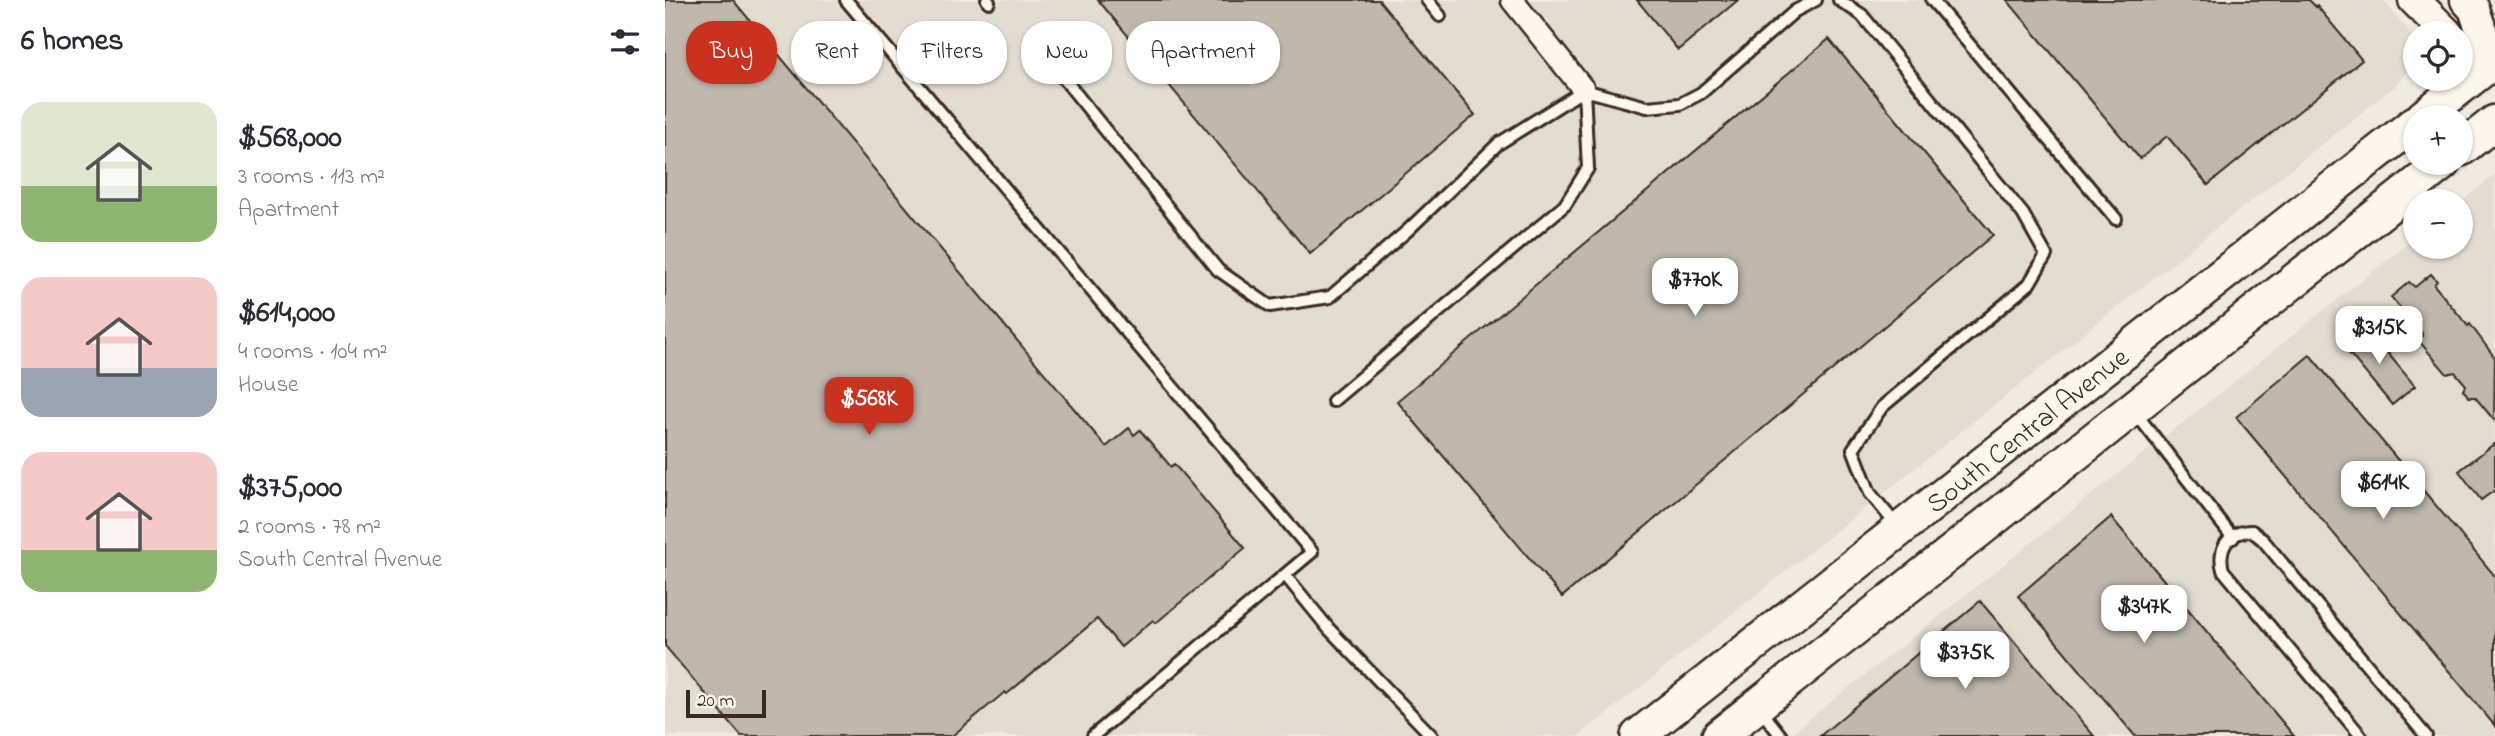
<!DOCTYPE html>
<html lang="en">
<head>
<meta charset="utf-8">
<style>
  :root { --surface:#fff; --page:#f7f7f7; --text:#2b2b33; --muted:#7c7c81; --accent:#c8321e }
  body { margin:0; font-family:"Indie Flower",sans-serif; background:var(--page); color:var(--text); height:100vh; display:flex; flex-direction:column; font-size:26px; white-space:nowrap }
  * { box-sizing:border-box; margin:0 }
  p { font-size:23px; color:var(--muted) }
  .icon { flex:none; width:38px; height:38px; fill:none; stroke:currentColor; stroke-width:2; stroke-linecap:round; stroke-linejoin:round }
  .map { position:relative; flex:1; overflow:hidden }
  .side { display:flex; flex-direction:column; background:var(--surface); width:665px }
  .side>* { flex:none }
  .banner { position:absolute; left:21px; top:21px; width:665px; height:63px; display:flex; gap:14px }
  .controls { position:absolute; left:1738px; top:21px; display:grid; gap:14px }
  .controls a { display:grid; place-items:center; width:70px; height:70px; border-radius:50%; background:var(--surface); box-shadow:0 2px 5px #0004; font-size:35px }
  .scale { position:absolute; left:21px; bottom:18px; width:80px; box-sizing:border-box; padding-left:7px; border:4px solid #3b2a1e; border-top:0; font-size:19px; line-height:24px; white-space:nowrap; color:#3b2a1e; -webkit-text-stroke:5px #fbf7ec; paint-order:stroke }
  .price { position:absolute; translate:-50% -60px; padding:0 16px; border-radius:14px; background:#fff; color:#222; font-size:23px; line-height:46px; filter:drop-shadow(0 2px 4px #0008) }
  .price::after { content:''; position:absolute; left:50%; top:42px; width:21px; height:16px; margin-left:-10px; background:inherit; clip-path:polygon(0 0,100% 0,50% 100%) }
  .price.on { background:var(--accent); color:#fff }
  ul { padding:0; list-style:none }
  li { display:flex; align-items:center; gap:21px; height:175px; padding:0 21px }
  li span { display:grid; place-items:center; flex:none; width:196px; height:140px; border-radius:21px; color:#555 }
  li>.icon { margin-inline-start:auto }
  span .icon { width:84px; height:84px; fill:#fffc; stroke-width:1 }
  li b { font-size:30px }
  h2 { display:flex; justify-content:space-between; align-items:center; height:84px; padding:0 21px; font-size:30px }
  .chip { padding:0 24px; border-radius:28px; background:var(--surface); box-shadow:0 2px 5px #0004; font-size:24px; line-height:63px }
  .chip.on { background:var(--accent); color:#fff }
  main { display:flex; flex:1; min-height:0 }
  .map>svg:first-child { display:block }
  .built { fill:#e2dcd1 }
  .building { fill:#c0b8ad; stroke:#3b2a1e; stroke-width:2 }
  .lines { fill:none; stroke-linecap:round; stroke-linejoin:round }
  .lane-casing { stroke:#3b2a1e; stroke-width:16 }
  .street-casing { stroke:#3b2a1e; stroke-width:26 }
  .secondary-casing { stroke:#3b2a1e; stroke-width:35 }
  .primary-casing { stroke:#3b2a1e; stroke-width:38 }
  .lane { stroke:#fbf7ec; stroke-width:10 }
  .street { stroke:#fbf7ec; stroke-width:21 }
  .secondary { stroke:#fbf7ec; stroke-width:30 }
  .primary { stroke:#fbf7ec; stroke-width:33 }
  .labels { text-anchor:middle; stroke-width:7; stroke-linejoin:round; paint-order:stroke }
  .street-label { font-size:28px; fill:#3b2a1e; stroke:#fbf7ec }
</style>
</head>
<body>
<main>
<section class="side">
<h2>6 homes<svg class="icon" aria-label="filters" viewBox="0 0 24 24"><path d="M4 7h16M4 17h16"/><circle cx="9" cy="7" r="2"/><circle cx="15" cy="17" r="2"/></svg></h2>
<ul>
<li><span style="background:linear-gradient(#dfe7d0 60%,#8fb573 0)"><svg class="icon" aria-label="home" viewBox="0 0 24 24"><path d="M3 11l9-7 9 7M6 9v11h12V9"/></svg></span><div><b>$568,000</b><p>3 rooms · 113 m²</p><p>Apartment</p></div></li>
<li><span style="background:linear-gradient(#f6c9c9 65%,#9aa5b1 0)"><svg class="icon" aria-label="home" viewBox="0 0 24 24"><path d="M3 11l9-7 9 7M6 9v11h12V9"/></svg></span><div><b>$614,000</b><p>4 rooms · 104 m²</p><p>House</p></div></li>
<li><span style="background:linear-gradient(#f6c9c9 70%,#8fb573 0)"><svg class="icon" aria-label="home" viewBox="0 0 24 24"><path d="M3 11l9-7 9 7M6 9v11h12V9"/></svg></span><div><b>$375,000</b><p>2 rooms · 78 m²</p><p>South Central Avenue</p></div></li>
</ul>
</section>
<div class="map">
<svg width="1830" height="736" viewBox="0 0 1830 736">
  <rect width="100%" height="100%" fill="#f0ebe0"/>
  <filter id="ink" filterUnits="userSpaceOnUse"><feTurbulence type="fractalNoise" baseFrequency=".0143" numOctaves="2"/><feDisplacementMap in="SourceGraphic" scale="14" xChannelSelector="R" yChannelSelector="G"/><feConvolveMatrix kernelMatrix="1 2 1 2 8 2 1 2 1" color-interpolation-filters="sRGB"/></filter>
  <g filter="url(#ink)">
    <path class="built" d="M0,0H1718L1747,35L1748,63L1730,86L914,736H0Z
      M1830,174V736H1123L1750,238V247H1796V202Z"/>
    <path class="building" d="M0,0H68L441,447L464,428L469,435L475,430L506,467L509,464L580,548L491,623L488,620L456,647L432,619L342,694L340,692L287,736H76L0,646Z
      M433,0H714L810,115L645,254Z
      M972,0H1073L1013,50Z
      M1342,0H1644L1651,7L1652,6L1697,60L1543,185L1502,136L1475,159Z
      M1164,39L1328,235L897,597L732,401Z
      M1766,274L1772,281L1769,285L1803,326L1805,324L1830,358L1829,420L1810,397H1804L1798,390L1801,385L1790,372L1782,374L1753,340L1757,337V333L1747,321L1742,323L1735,316L1738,311L1726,297L1744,282L1750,287Z
      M1702,328L1750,386L1727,405L1679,347Z
      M1645,355L1830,576V726L1571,417Z
      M1830,443V490L1816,500L1794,471Z
      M1446,517L1629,736H1470L1353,596Z
      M1315,601L1429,736H1155Z"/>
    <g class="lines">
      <g class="lane-casing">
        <path id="lane" d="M181,0L647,552L428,736
          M322,0L324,2
          M762,0L775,16
          M1174,0L1197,15L1358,214L1381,255L1364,284L1217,407L1188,449L1205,493L1233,527
          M1267,0L1451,219
          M367,39L553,270L605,306L665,297L742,231L833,144L919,90L982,107L1015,104L1036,93L1130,11L1151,0
          M668,401L900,205L923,168L919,90
          M1469,411L1568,538
          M620,575L664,629L767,736
          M1094,708L1116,736
          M1696,736L1558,570C1552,548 1564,531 1587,531L1598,540L1761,736"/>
      </g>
      <g class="street-casing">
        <path id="street" d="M847,0L919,90"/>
      </g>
      <g class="secondary-casing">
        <path id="secondary" d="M1749,0L1782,33
          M1801,0L1809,9L1827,62"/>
      </g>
      <g class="primary-casing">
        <g id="primary">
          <path d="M1758,117L1830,60"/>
          <path d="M1796,149L1830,122"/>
          <path id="s1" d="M973,736L1750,123"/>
          <path d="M1054,736L1778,163"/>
        </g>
      </g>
      <use href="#lane" class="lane"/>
      <use href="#street" class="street"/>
      <use href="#secondary" class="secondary"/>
      <use href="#primary" class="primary"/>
    </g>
  </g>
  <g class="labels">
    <g class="street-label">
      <text dy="10" stroke="none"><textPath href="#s1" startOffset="495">South Central Avenue</textPath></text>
    </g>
  </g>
</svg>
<div class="controls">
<a><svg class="icon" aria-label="locate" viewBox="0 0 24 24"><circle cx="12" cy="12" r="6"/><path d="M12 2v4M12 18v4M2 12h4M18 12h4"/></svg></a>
<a>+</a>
<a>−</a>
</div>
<div class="scale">20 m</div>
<b class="price" style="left:1030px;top:318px">$770K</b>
<b class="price" style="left:1714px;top:366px">$315K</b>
<b class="price on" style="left:204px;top:437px">$568K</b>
<b class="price" style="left:1718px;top:521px">$614K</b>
<b class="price" style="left:1479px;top:645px">$347K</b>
<b class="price" style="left:1300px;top:691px">$375K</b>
<div class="banner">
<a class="chip on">Buy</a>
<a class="chip">Rent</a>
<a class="chip">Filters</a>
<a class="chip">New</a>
<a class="chip">Apartment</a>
</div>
</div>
</main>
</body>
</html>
